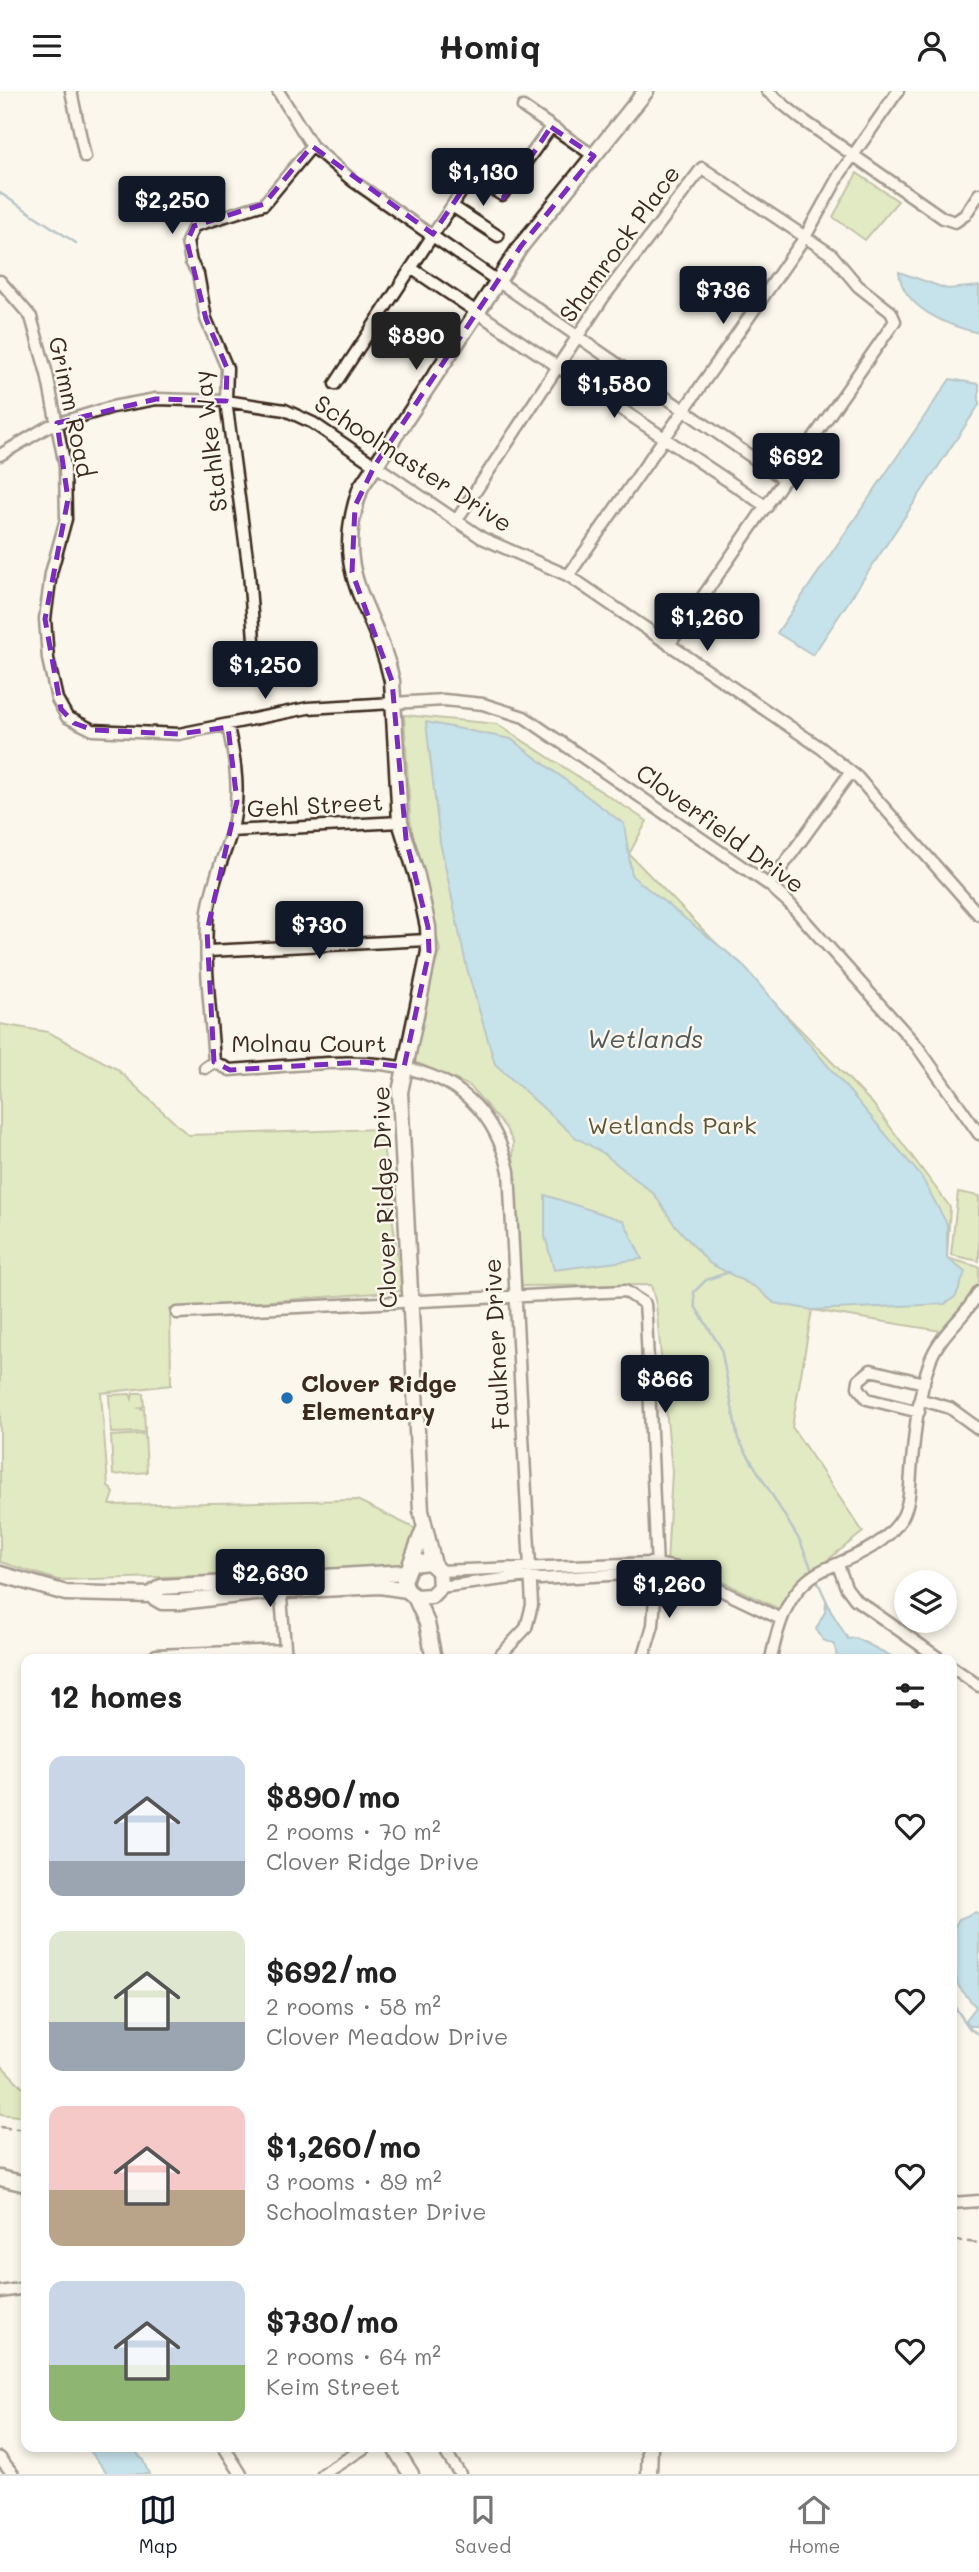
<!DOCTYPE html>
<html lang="en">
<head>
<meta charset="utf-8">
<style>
  :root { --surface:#fff; --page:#f2f2f2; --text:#222; --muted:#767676; --line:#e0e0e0; --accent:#111827 }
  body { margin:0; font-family:Mali,sans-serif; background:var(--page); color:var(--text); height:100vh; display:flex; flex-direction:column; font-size:26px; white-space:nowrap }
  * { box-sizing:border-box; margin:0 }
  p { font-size:23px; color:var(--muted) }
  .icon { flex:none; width:38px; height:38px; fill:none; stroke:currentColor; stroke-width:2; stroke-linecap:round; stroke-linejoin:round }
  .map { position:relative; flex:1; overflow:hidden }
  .side { position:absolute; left:21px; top:1563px; width:936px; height:798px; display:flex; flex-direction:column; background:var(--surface); border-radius:14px; box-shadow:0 4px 10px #0003 }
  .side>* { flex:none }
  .tools { position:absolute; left:894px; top:1479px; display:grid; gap:14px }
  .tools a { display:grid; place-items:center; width:63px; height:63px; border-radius:50%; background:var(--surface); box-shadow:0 4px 10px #0003; font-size:35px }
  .price { position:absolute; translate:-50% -60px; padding:0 16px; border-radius:7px; background:var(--accent); color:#fff; font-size:23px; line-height:46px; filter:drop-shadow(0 2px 4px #0008) }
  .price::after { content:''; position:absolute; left:50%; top:42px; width:21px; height:16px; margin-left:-10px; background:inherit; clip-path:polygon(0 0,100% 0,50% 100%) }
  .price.current { background:#222; color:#fff }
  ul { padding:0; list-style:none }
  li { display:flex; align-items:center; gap:21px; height:175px; padding:0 28px }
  li span { display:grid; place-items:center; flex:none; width:196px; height:140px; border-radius:14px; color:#555 }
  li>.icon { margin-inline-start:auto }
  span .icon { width:84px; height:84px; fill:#fffc; stroke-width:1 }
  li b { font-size:30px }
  h2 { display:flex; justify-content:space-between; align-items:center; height:84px; padding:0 28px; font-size:30px }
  header { display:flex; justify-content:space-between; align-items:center; height:91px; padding:0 28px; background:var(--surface); font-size:32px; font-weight:800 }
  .dock { display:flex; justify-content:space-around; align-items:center; height:98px; border-top:2px solid var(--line); background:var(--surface); font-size:19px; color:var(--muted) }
  .dock a { display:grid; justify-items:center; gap:4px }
  .dock .current { color:var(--accent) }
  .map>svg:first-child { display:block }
  .green { fill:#c4da90; stroke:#808257; stroke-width:2 }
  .water { fill:#86c8e7; stroke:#688997; stroke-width:2 }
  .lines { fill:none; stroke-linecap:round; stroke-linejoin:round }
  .stream { stroke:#688997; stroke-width:2.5 }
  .street-casing { stroke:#3b2a1e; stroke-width:15 }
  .secondary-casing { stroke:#3b2a1e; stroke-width:19 }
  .street { stroke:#fbf7ec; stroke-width:10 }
  .secondary { stroke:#fbf7ec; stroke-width:14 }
  .rail { stroke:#3b2a1e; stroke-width:2.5; stroke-dasharray:10 5; stroke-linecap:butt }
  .marked { fill:none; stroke:#7b2cbf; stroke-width:5; stroke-dasharray:14 9; stroke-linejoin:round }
  .poi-dot { fill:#1f6fb2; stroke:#fbf7ec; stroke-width:2.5 }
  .labels { text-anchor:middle; stroke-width:5; stroke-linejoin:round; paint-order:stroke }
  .street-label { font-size:24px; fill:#3b2a1e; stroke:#fbf7ec }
  .park-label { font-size:24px; fill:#5d563a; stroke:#fbf7ec }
  .poi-label { font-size:24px; font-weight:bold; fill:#3b2a1e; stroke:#fbf7ec; text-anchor:start }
  .water-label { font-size:26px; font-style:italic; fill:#52595a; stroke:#fbf7ec }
</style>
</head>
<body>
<header><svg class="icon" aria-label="menu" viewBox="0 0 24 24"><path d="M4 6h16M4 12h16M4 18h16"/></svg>Homiq<svg class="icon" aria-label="person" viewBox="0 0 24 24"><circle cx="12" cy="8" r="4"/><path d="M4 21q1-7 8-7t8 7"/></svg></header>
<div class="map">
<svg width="979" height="2383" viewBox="0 0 979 2383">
  <rect width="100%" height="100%" fill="#fbf7ec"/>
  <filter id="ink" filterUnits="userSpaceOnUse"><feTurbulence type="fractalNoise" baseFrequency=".0143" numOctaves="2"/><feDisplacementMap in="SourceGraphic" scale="14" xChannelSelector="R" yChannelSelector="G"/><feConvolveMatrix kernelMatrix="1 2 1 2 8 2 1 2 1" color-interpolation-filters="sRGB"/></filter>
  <g filter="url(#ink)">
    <path class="green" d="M857,82L898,110L865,149L833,126Z
      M404,624L497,633L647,730L629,763L873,1013L950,1116L947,1167L979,1176V1194L947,1241L812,1219L792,1336L863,1441L792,1497L779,1518L717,1488L667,1473L672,1380L656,1213L651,1194L516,1195L513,1051L505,1036L470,995L406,967L440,859L411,739Z
      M0,933L48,941L117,978L188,1044L381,1038L402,1200L170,1218L171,1294L101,1302L108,1395L114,1402L110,1414L357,1409L422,1441L401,1479L58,1489L0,1471Z
      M958,1101L979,1105V1170L951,1164Z
      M133,1302H143L144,1315L139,1317L144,1318L145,1341L111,1342L109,1304L130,1303L132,1308Z
      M145,1343L147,1381L113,1384L111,1345Z
      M0,1973L26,2000V2026L0,2023Z"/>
    <path class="water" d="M899,181L947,198L979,195V242C948,235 902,217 899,181Z
      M950,288L979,293V314L813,564L777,542Z
      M426,631L511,648L624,733L632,785L742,873L921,1085L947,1133V1167L965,1181L956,1205L945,1213L812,1219L774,1212L757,1197L709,1172L674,1133L654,1103L603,1062L575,1046L495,973L467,878L440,751Z
      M545,1104L624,1130L642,1168L554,1179L545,1145Z
      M826,1512L848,1548L856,1547L897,1568H837L835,1554L823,1549L816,1538L825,1521Z
      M976,1821L979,1823V1935H970L966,1929L976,1916L959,1896L954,1881L952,1840L959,1828Z
      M87,2356H132L143,2369L149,2383H108Z"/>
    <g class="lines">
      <path class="stream" d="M0,102L76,152
        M729,1181L706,1189L694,1201L695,1215L721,1257L738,1348L800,1450L813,1481
        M816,1487L832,1522
        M952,1912L970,1938L979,1943"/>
      <g class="street-casing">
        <path id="street" d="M71,0L85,66
          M278,0L312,55L353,90L785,389
          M767,0L800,27L943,127L955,131L965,124L979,103
          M523,16L594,65
          M440,66L502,104L551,36
          M452,115L498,145
          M411,177L767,416
          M0,190L31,226L47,283L65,375L66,428L51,482L45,528L48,568L57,608L67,626L93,639L179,643L308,617L444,609L483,613L524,626L769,794L789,812L917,955L979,1043
          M335,293L471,86
          M0,364L49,335L112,316L156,308L226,310L285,319L313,332L482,447L569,485L821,657L857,686L979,824
          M456,430L603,207L702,77L832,164L858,195L891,221L895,230L669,554
          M568,485L805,146L840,83L898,0
          M254,549L249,481L226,310L227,277L206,228L198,183L191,171L187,151L194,135L264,113L312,55
          M231,740L400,731
          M769,794L850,682
          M208,860L428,849
          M214,971L230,979C337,972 476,943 509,1080L532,1514L526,1537L497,1568
          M214,971C211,922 203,869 208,820C212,792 223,768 231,742C241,706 236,671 228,636
          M205,977L214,971
          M177,1222L625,1200L645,1213L646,1226L657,1478L653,1534L643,1568
          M922,1309L950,1317L979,1338
          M919,1321L867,1308L858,1296L859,1289L871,1279L924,1292
          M838,1474L846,1496L855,1508L940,1568
          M439,1480L651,1472L688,1479L699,1489
          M280,1494L286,1568
          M440,1496L528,1485L540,1488L644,1482L675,1485L699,1489L781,1528
          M156,1564L285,1559
          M771,1568C778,1534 788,1496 823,1479C852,1466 884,1456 902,1427C911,1411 910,1388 912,1370C915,1337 919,1301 930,1270C940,1242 966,1226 979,1201
          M952,1576L979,1595
          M952,2112L979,2110
          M0,2201L26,2197
          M224,2356L241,2383
          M442,2356L460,2383
          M0,2367L13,2383
          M323,2383L366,2356"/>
      </g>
      <g class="secondary-casing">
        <path id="secondary" d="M412,1473L429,1471L439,1480L440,1496L431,1505L415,1506L407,1499L404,1490L423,1440
          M434,1474L421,1420L400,1001L429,861L428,836L417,785L400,731L392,590C375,511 329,487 361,396L521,155L646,0
          M0,1483L66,1502L150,1504
          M150,1504L162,1511H180L264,1501L380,1495L407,1499
          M150,1504L161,1496L406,1481
          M415,1506L427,1532L434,1568
          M0,2087L26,2093
          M394,2356L411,2383
          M649,2383L650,2356"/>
      </g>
      <use href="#street" class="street"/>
      <use href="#secondary" class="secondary"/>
      <path class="rail" d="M0,2036L26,2039
        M952,2149L979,2152"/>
    </g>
  </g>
  <path d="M0 0H979V2383H0ZM551,36L594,65L521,155L375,374L355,415L352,481L392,590L406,748L428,836L429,861L404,976L364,971L230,979L214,971L207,840L237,710L228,636L179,643L93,639L74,632L61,618L45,528L68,408L57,332L156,308L226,310L227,277L206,228L187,151L194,135L264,113L312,55L433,143L471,86L503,107Z" fill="#fbf7ec" fill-opacity=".55" fill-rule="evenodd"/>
  <path class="marked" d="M551,36L594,65L521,155L375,374L355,415L352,481L392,590L406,748L428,836L429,861L404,976L364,971L230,979L214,971L207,840L237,710L228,636L179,643L93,639L74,632L61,618L45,528L68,408L57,332L156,308L226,310L227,277L206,228L187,151L194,135L264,113L312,55L433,143L471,86L503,107Z"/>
  <circle class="poi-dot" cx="287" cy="1307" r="7"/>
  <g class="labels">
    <g class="street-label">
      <text transform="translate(620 153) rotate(-54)" y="8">Shamrock Place</text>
      <text transform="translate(71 316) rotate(78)" y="8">Grimm Road</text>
      <text transform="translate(211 350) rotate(-97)" y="8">Stahlke Way</text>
      <text transform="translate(413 373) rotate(33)" y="8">Schoolmaster Drive</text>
      <text transform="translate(315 715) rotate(-3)" y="8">Gehl Street</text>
      <text transform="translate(720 738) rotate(36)" y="8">Cloverfield Drive</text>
      <text x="309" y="961">Molnau Court</text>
      <text transform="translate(385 1106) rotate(-92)" y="8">Clover Ridge Drive</text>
      <text transform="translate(497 1253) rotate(-93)" y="8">Faulkner Drive</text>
    </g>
    <g class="park-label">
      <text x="672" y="1043">Wetlands Park</text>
    </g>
    <g class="poi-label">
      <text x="301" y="1301">Clover Ridge<tspan x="301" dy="28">Elementary</tspan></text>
    </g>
    <g class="water-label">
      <text x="645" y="957">Wetlands</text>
    </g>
  </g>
</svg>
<div class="tools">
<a><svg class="icon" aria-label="layers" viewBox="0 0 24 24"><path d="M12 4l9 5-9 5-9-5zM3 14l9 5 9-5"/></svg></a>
</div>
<b class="price" style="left:483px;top:117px">$1,130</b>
<b class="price" style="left:172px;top:145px">$2,250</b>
<b class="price" style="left:723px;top:235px">$736</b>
<b class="price current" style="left:416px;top:281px">$890</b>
<b class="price" style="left:614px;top:329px">$1,580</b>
<b class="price" style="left:796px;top:402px">$692</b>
<b class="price" style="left:707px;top:562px">$1,260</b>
<b class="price" style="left:265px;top:610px">$1,250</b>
<b class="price" style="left:319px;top:870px">$730</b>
<b class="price" style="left:665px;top:1324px">$866</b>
<b class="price" style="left:270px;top:1518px">$2,630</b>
<b class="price" style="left:669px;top:1529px">$1,260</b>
<section class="side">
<h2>12 homes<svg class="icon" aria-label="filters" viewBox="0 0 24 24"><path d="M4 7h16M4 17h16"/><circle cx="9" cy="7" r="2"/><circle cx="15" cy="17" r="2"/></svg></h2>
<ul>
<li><span style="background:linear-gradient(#c9d6e8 75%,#9aa5b1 0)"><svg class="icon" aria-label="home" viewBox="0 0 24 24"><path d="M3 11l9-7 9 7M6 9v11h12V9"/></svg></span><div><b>$890/mo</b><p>2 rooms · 70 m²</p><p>Clover Ridge Drive</p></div><svg class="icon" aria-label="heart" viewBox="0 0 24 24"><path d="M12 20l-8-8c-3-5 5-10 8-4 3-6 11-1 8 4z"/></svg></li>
<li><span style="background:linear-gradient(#dfe7d0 65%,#9aa5b1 0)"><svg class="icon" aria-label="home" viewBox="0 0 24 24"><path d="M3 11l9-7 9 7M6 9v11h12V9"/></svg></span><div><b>$692/mo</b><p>2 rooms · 58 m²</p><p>Clover Meadow Drive</p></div><svg class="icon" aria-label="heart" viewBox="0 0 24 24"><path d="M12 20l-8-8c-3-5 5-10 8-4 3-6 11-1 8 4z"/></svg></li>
<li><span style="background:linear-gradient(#f6c9c9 60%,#b9a48a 0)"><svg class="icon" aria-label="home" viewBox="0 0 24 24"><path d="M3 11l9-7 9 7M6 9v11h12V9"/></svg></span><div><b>$1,260/mo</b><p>3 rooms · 89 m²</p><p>Schoolmaster Drive</p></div><svg class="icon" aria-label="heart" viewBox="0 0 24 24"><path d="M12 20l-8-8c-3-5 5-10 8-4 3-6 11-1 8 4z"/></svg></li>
<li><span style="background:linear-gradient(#c9d6e8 60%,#8fb573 0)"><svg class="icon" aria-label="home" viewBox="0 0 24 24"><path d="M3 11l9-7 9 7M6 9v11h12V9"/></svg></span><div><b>$730/mo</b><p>2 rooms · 64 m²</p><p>Keim Street</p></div><svg class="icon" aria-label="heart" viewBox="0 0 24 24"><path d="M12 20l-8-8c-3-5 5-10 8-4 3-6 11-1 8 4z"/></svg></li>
</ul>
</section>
</div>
<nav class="dock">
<a class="current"><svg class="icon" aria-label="map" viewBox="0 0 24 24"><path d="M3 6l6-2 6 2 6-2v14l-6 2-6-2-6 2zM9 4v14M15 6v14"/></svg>Map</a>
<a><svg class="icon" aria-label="saved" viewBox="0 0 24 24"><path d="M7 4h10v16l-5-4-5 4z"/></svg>Saved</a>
<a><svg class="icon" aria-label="home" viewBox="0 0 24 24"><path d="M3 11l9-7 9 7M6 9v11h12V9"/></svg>Home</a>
</nav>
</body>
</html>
